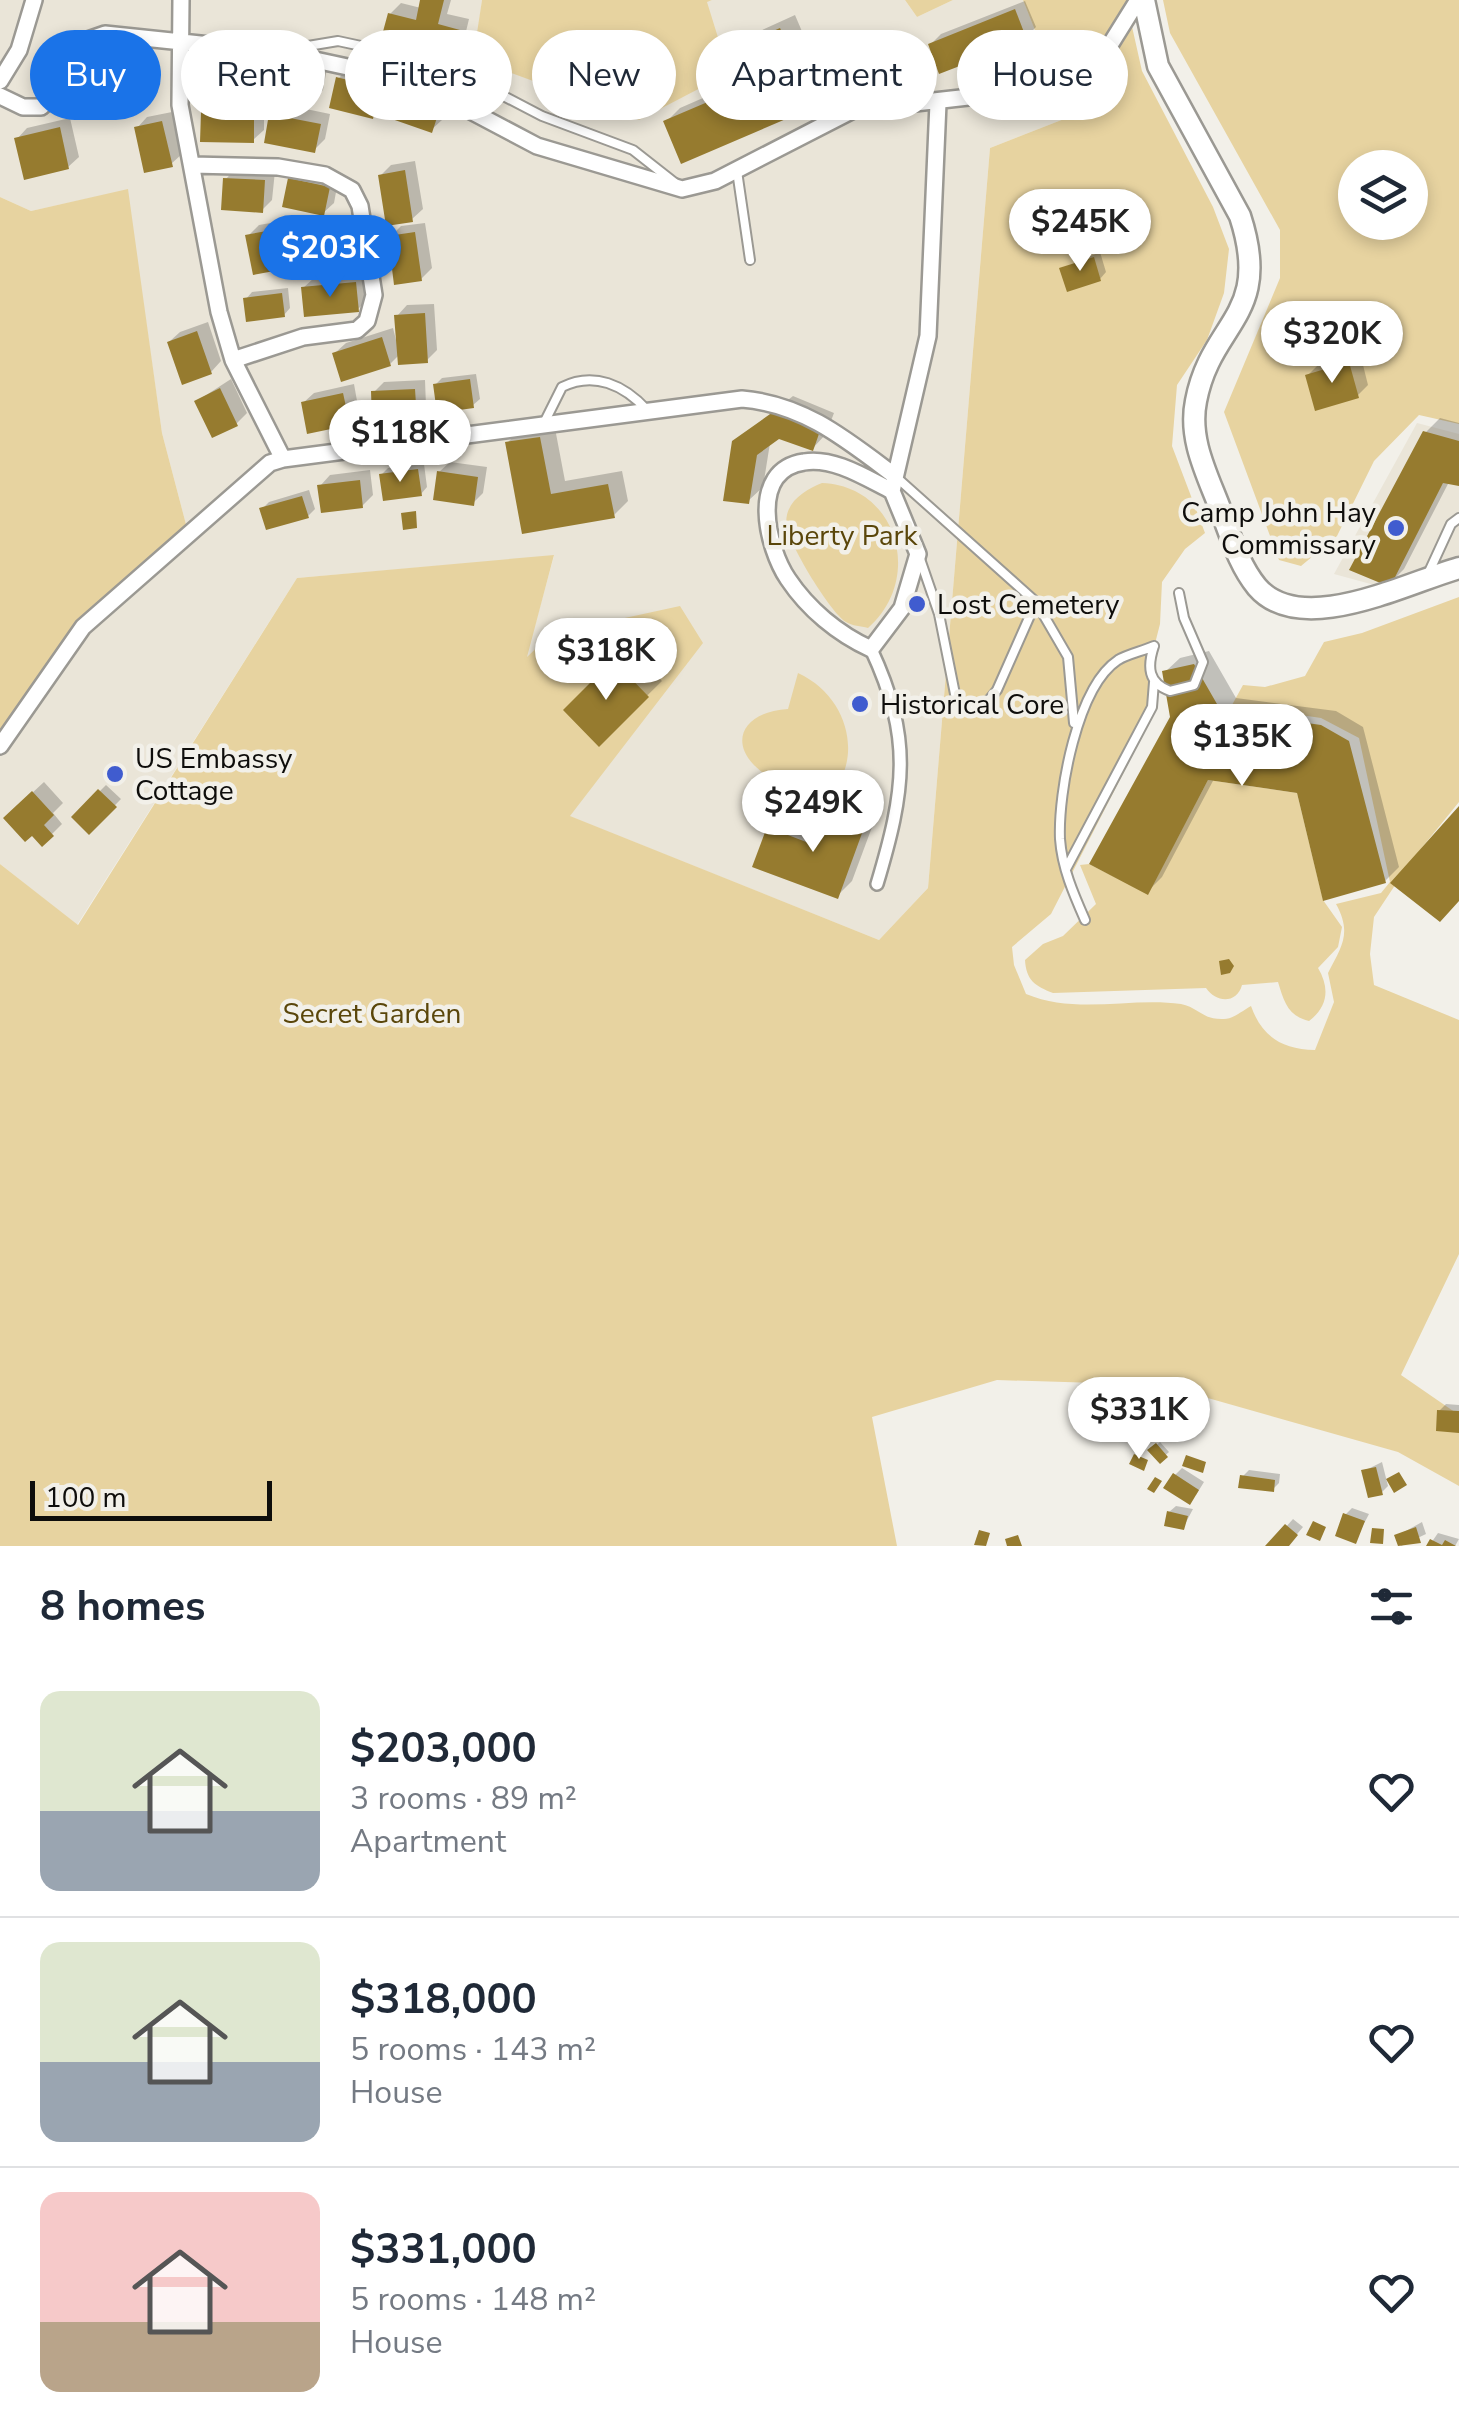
<!DOCTYPE html>
<html lang="en">
<head>
<meta charset="utf-8">
<style>
  :root { --surface:#fff; --page:#f6f6f7; --text:#1f2937; --muted:#747a83; --line:#e0e1e3; --accent:#1a73e8 }
  body { margin:0; font-family:"Nunito Sans",sans-serif; background:var(--page); color:var(--text); height:100vh; display:flex; flex-direction:column; font-size:38px; white-space:nowrap }
  * { box-sizing:border-box; margin:0 }
  p { font-size:32px; color:var(--muted) }
  .icon { flex:none; width:55px; height:55px; fill:none; stroke:currentColor; stroke-width:2; stroke-linecap:round; stroke-linejoin:round }
  .map { position:relative; height:1546px; overflow:hidden }
  .sheet { display:flex; flex-direction:column; background:var(--surface); flex:1 }
  .sheet>* { flex:none }
  .top-card { position:absolute; left:30px; top:30px; width:1400px; height:90px; display:flex; gap:20px }
  .buttons { position:absolute; left:1338px; top:150px; display:grid; gap:20px }
  .buttons a { display:grid; place-items:center; width:90px; height:90px; border-radius:50%; background:var(--surface); box-shadow:0 5px 15px #0003; font-size:50px }
  .scale { position:absolute; left:30px; bottom:25px; width:242px; box-sizing:border-box; padding-left:10px; border:5px solid #0e0d0b; border-top:0; font-size:28px; line-height:35px; white-space:nowrap; color:#0e0d0b; -webkit-text-stroke:8px #f2f0e9; paint-order:stroke }
  .price { position:absolute; translate:-50% -85px; padding:0 22px; border-radius:35px; background:#fff; color:#222; font-size:32px; line-height:65px; filter:drop-shadow(0 2px 5px #0008) }
  .price::after { content:''; position:absolute; left:50%; top:60px; width:30px; height:22px; margin-left:-15px; background:inherit; clip-path:polygon(0 0,100% 0,50% 100%) }
  .price.active { background:var(--accent); color:#fff }
  ul { padding:0; list-style:none }
  li { display:flex; align-items:center; gap:30px; height:250px; padding:0 40px }
  li+li { border-top:2px solid var(--line) }
  li span { display:grid; place-items:center; flex:none; width:280px; height:200px; border-radius:20px; color:#555 }
  li>.icon { margin-inline-start:auto }
  span .icon { width:120px; height:120px; fill:#fffc; stroke-width:1 }
  li b { font-size:42px }
  h2 { display:flex; justify-content:space-between; align-items:center; height:120px; padding:0 40px; font-size:42px }
  .chip { padding:0 35px; border-radius:45px; background:var(--surface); box-shadow:0 5px 15px #0003; font-size:35px; line-height:90px }
  .chip.active { background:var(--accent); color:#fff }
  .map>svg:first-child { display:block }
  .built { fill:#eae5d8 }
  .green { fill:#e7d3a0; fill-rule:evenodd }
  .shadow { fill:#0003 }
  .building { fill:#967b2f }
  .lines { fill:none; stroke-linecap:round; stroke-linejoin:round }
  .service-casing { stroke:#9b9993; stroke-width:12 }
  .pedestrian-casing { stroke:#9b9993; stroke-width:16 }
  .minor-casing { stroke:#9b9993; stroke-width:20 }
  .tertiary-casing { stroke:#9b9993; stroke-width:25 }
  .service { stroke:#fff; stroke-width:8 }
  .pedestrian { stroke:#fff; stroke-width:11 }
  .minor { stroke:#fff; stroke-width:15 }
  .tertiary { stroke:#fff; stroke-width:20 }
  .poi-dot { fill:#405ccf; stroke:#f2f0e9; stroke-width:4 }
  .labels { text-anchor:middle; stroke-width:9; stroke-linejoin:round; paint-order:stroke }
  .poi-label { font-size:28px; fill:#0e0d0b; stroke:#f2f0e9; text-anchor:start }
  .park-label { font-size:28px; fill:#5a460a; stroke:#f2f0e9 }
</style>
</head>
<body>
<div class="map">
<svg width="1459" height="1546" viewBox="0 0 1459 1546">
  <rect width="100%" height="100%" fill="#f2f0e9"/>
  <path class="built" d="M0,0H482L474,59L712,0H905L917,17L953,0H1023L1050,68L1064,119L990,148L928,888L879,940L569,816L503,741L554,556L297,578L77,925L0,864V746L83,627L188,532L162,433L127,190L31,211L0,197Z
    M1417,423L1459,434V566L1389,589L1334,574Z"/>
  <path class="green" d="M482,0H712L707,2L729,73L639,120L473,59Z
    M905,0H953L917,17Z
    M1023,0H1126L1142,71L1213,207L1229,249L1224,293L1207,340L1177,385L1172,446L1205,533L1185,549L1162,582L1160,624L1147,675L1151,698L1144,733L1051,914L1012,947L1014,965L1026,994C1076,1015 1131,997 1181,1004C1198,1007 1202,1020 1224,1019C1233,1019 1242,1011 1251,1006C1262,1037 1282,1049 1315,1050L1334,1002L1328,973C1342,946 1352,933 1336,904L1381,893L1390,882L1359,738L1321,718L1232,705L1243,685L1265,687L1305,676L1324,642L1362,633L1459,597V802L1411,861L1374,917L1370,954L1374,985L1459,1020V1254L1401,1375L1459,1415V1486L1398,1452L1162,1385L997,1380L872,1417L897,1546H0V864L78,925L297,578L554,555L527,657L551,634L680,606L703,643L570,816L879,940L928,888L990,148L1064,119L1050,68Z
    M1163,0H1459V424L1419,415L1374,461L1337,536L1301,566L1279,560L1224,412L1280,278V230L1170,33ZM1355,168H1410V222H1355Z
    M128,189L162,433L188,532L83,627L0,746V197L31,211Z
    M822,483C898,486 924,579 868,628C861,626 852,626 846,622C830,612 791,547 787,528C782,504 804,490 822,483Z
    M798,673C865,704 867,799 791,814C781,816 769,814 759,813L769,777C725,749 738,712 788,709Z
    M1208,780L1297,793L1323,900L1342,927L1338,947L1318,968C1330,988 1328,1007 1309,1021C1288,1016 1284,1002 1278,982L1242,985C1237,1004 1216,1003 1206,988L1053,993C1035,986 1026,980 1025,960L1043,944L1063,936L1096,904L1080,865L1089,864L1148,894Z"/>
  <path class="shadow" d="M423,0H451L447,14L469,19L463,44L452,54L390,14L401,3L421,8Z
    M1025,1L1036,27L1025,38L931,44L941,34Z
    M795,15L827,90L813,105L666,122L680,108L758,74L745,45L760,31Z
    M219,52L260,56L256,84L246,94L208,63Z
    M287,56L328,63L323,90L313,100L276,67Z
    M349,67L389,77L383,105L372,116L339,78Z
    M411,81L450,95L442,120L431,130L400,92Z
    M214,102H264V130L253,140L203,113Z
    M282,104L330,114L325,139L314,150L272,115Z
    M172,112L182,154L171,164L137,128L147,117Z
    M70,118L79,157L68,167L17,139L27,128Z
    M415,161L423,209L412,219L381,175L391,165Z
    M236,168L275,171L272,200L262,210L226,179Z
    M301,169L339,176L334,203L323,213L290,179Z
    M352,215L358,254L347,265L313,230L323,219Z
    M288,220L295,256L284,267L248,236L259,225Z
    M425,223L432,268L421,279L390,237L401,226Z
    M1100,252L1106,272L1100,279L1062,269Z
    M366,272L368,299L358,309L303,288L314,278Z
    M288,288L290,308L284,315L246,299L252,292Z
    M434,304L437,350L427,360L399,355L390,364L335,353L346,343L393,328L396,340L397,316L407,305Z
    M208,322L221,361L211,372L169,342L180,332Z
    M1360,353L1368,385L1358,395L1307,376L1318,365Z
    M476,374L480,399L473,405L435,385L442,378Z
    M231,379L247,413L236,424L197,401Z
    M425,380L426,406L416,417L374,392L384,382Z
    M354,384L359,412L349,423L303,403L314,393Z
    M793,396L834,413L826,434L812,449L779,436L770,443L763,487L748,501L734,442Z
    M1440,418L1459,423V484L1449,482L1404,569L1389,584L1425,433Z
    M554,423L565,481L622,471L628,501L613,516L524,531L507,443L522,429Z
    M450,462L487,467L483,493L473,503L439,472Z
    M424,464L427,487L421,494L381,475L388,468Z
    M370,470L373,495L362,506L320,486L330,475Z
    M309,490L315,509L308,516L262,509L269,502Z
    M629,648L662,681L599,743L567,710Z
    M1209,651L1236,698L1336,711L1363,727L1399,867L1385,881L1299,791L1214,779L1162,877L1147,892L1173,717L1165,672L1180,658Z
    M44,782L63,803L53,813L62,824L42,844L17,807Z
    M106,785L121,799L89,832L74,817Z
    M844,798L878,811L852,881L837,896L769,829L784,814L823,829L829,812Z
    M1446,1404L1459,1405V1430L1439,1411Z
    M1160,1442L1169,1452L1160,1460L1151,1450Z
    M1382,1462L1388,1486L1381,1493L1364,1471Z
    M1182,1468L1204,1482L1196,1495L1175,1475Z
    M1249,1470L1280,1474L1279,1483L1273,1489L1242,1477Z
    M1176,1506L1193,1509L1183,1528L1169,1512Z
    M1352,1508L1369,1514L1355,1541L1345,1515Z
    M1293,1519L1303,1527L1287,1546H1269Z
    M1422,1522L1426,1534L1401,1546L1397,1536Z
    M1438,1533L1459,1539L1455,1546H1429Z"/>
  <path class="building" d="M420,0H444L438,24L460,30L453,57L381,39L388,13L416,20Z
    M1015,9L1027,40L939,74L928,44Z
    M780,28L814,107L681,164L663,121L757,81L742,45Z
    M206,61L250,66L247,97L203,92Z
    M274,65L319,73L314,103L269,96Z
    M336,77L380,88L373,119L329,108Z
    M398,90L441,105L432,133L389,118Z
    M201,112H254V143L200,142Z
    M269,114L321,124L315,153L264,143Z
    M162,121L173,167L144,173L134,127Z
    M60,127L69,169L24,180L14,138Z
    M405,170L413,222L386,226L378,175Z
    M223,178L265,180L263,213L221,210Z
    M288,178L330,187L324,216L282,207Z
    M342,224L348,267L316,271L310,229Z
    M278,229L285,269L253,275L245,235Z
    M415,232L422,281L394,285L388,236Z
    M1094,257L1101,281L1067,292L1059,268Z
    M356,282L359,312L304,317L301,287Z
    M282,293L285,317L246,322L243,298Z
    M425,313L428,363L398,365L394,315Z
    M197,331L212,374L182,385L167,342Z
    M382,337L391,366L341,382L332,353Z
    M1349,362L1359,398L1315,411L1305,375Z
    M470,379L474,408L437,413L433,384Z
    M220,388L238,426L212,438L194,401Z
    M415,389L417,420L372,421L371,391Z
    M343,393L350,425L307,434L301,402Z
    M776,410L821,428L813,451L779,439L757,455L749,504L723,501L732,441Z
    M1423,431L1459,441V486L1443,483L1390,587L1349,570Z
    M540,437L551,494L608,484L615,518L522,534L505,442Z
    M418,469L422,496L383,501L379,474Z
    M437,471L478,477L474,506L433,500Z
    M360,480L363,508L321,513L317,485Z
    M302,496L309,518L266,530L259,508Z
    M416,511L417,528L403,530L401,513Z
    M613,660L649,697L599,747L563,710Z
    M1194,664L1221,711L1321,725L1349,741L1386,883L1323,901L1297,793L1208,780L1148,895L1089,864L1170,717L1162,671Z
    M98,789L117,807L89,835L71,817Z
    M32,791L54,815L44,825L54,836L42,847L32,836L25,842L3,818Z
    M1459,806V901L1440,922L1390,883Z
    M827,811L865,825L838,899L752,867L767,827L814,845Z
    M1229,959L1234,966L1230,973L1221,975L1219,961Z
    M1437,1410L1459,1411V1433L1436,1431Z
    M1169,1423L1179,1431L1173,1439L1163,1431Z
    M1156,1443L1168,1457L1160,1464L1147,1450Z
    M1134,1454L1148,1460L1144,1471L1129,1464Z
    M1186,1455L1206,1462L1203,1473L1182,1466Z
    M1376,1467L1383,1495L1368,1498L1361,1470Z
    M1399,1472L1407,1485L1394,1493L1386,1479Z
    M1173,1473L1199,1490L1190,1505L1163,1488Z
    M1240,1475L1275,1480L1274,1492L1238,1488Z
    M1155,1477L1162,1481L1154,1493L1147,1489Z
    M1167,1511L1188,1516L1184,1530L1164,1526Z
    M1343,1513L1365,1521L1356,1544L1335,1536Z
    M1313,1521L1326,1527L1320,1541L1306,1535Z
    M1285,1524L1298,1535L1289,1546H1265Z
    M1416,1527L1421,1543L1398,1546L1394,1535Z
    M1372,1528L1384,1529L1383,1544L1370,1543Z
    M979,1530L990,1533L986,1546L974,1545Z
    M1018,1535L1022,1546H1007L1005,1539Z
    M1430,1539L1442,1545L1445,1540L1456,1546H1426Z"/>
  <g class="lines">
    <g class="service-casing">
      <path id="service" d="M284,50L338,41L440,63L542,116L633,150L675,183
        M737,171L750,260
        M543,425L562,387C594,371 624,385 647,410
        M895,476L1036,602L997,690L984,706L967,707L956,699L939,614L919,556
        M1428,574L1451,524L1459,518
        M1036,602L1068,657L1074,723
        M1154,646C1147,667 1148,683 1170,691L1194,685L1203,662L1184,618L1179,593
        M1066,869L1152,707L1154,682
        M1085,920C1074,895 1062,868 1060,839C1058,793 1077,687 1118,660C1128,654 1143,651 1154,646"/>
    </g>
    <g class="pedestrian-casing">
      <path id="pedestrian" d="M871,649C913,739 905,790 877,884"/>
    </g>
    <g class="minor-casing">
      <path id="minor" d="M181,0L180,105L219,312L233,360L283,459
        M0,81L19,50L34,0
        M0,96L23,107H41L52,97L82,42L105,34L278,52L394,77L450,100L537,146L682,189L715,181L853,110L1067,86L1100,61L1138,0
        M192,165L278,167L325,175L352,190L360,206L374,295L367,321L357,330L303,337L233,360
        M892,491C866,478 834,457 804,462C748,470 767,548 788,579C808,609 838,634 871,649L902,608L918,554L892,491L928,336L938,103
        M0,746L83,627L270,463L283,459L742,399C804,404 847,440 895,476"/>
    </g>
    <g class="tertiary-casing">
      <path id="tertiary" d="M1144,0L1158,66L1240,216C1273,317 1211,321 1196,401C1188,440 1208,476 1221,511C1231,537 1239,565 1257,587C1301,638 1406,583 1459,568"/>
    </g>
    <use href="#service" class="service"/>
    <use href="#pedestrian" class="pedestrian"/>
    <use href="#minor" class="minor"/>
    <use href="#tertiary" class="tertiary"/>
  </g>
  <g class="poi-dot">
    <circle cx="1396" cy="528" r="10"/>
    <circle cx="917" cy="604" r="10"/>
    <circle cx="860" cy="704" r="10"/>
    <circle cx="115" cy="774" r="10"/>
  </g>
  <g class="labels">
    <g class="poi-label">
      <text x="1376" y="522" text-anchor="end">Camp John Hay<tspan x="1376" dy="32">Commissary</tspan></text>
      <text x="937" y="614">Lost Cemetery</text>
      <text x="880" y="714">Historical Core</text>
      <text x="135" y="768">US Embassy<tspan x="135" dy="32">Cottage</tspan></text>
    </g>
    <g class="park-label">
      <text x="842" y="545">Liberty Park</text>
      <text x="372" y="1023">Secret Garden</text>
    </g>
  </g>
</svg>
<div class="buttons">
<a><svg class="icon" aria-label="layers" viewBox="0 0 24 24"><path d="M12 4l9 5-9 5-9-5zM3 14l9 5 9-5"/></svg></a>
</div>
<div class="scale">100 m</div>
<b class="price" style="left:1080px;top:274px">$245K</b>
<b class="price active" style="left:330px;top:300px">$203K</b>
<b class="price" style="left:1332px;top:386px">$320K</b>
<b class="price" style="left:400px;top:485px">$118K</b>
<b class="price" style="left:606px;top:703px">$318K</b>
<b class="price" style="left:1242px;top:789px">$135K</b>
<b class="price" style="left:813px;top:855px">$249K</b>
<b class="price" style="left:1139px;top:1462px">$331K</b>
<div class="top-card">
<a class="chip active">Buy</a>
<a class="chip">Rent</a>
<a class="chip">Filters</a>
<a class="chip">New</a>
<a class="chip">Apartment</a>
<a class="chip">House</a>
</div>
</div>
<section class="sheet">
<h2>8 homes<svg class="icon" aria-label="filters" viewBox="0 0 24 24"><path d="M4 7h16M4 17h16"/><circle cx="9" cy="7" r="2"/><circle cx="15" cy="17" r="2"/></svg></h2>
<ul>
<li><span style="background:linear-gradient(#dfe7d0 60%,#9aa5b1 0)"><svg class="icon" aria-label="home" viewBox="0 0 24 24"><path d="M3 11l9-7 9 7M6 9v11h12V9"/></svg></span><div><b>$203,000</b><p>3 rooms · 89 m²</p><p>Apartment</p></div><svg class="icon" aria-label="heart" viewBox="0 0 24 24"><path d="M12 20l-8-8c-3-5 5-10 8-4 3-6 11-1 8 4z"/></svg></li>
<li><span style="background:linear-gradient(#dfe7d0 60%,#9aa5b1 0)"><svg class="icon" aria-label="home" viewBox="0 0 24 24"><path d="M3 11l9-7 9 7M6 9v11h12V9"/></svg></span><div><b>$318,000</b><p>5 rooms · 143 m²</p><p>House</p></div><svg class="icon" aria-label="heart" viewBox="0 0 24 24"><path d="M12 20l-8-8c-3-5 5-10 8-4 3-6 11-1 8 4z"/></svg></li>
<li><span style="background:linear-gradient(#f6c9c9 65%,#b9a48a 0)"><svg class="icon" aria-label="home" viewBox="0 0 24 24"><path d="M3 11l9-7 9 7M6 9v11h12V9"/></svg></span><div><b>$331,000</b><p>5 rooms · 148 m²</p><p>House</p></div><svg class="icon" aria-label="heart" viewBox="0 0 24 24"><path d="M12 20l-8-8c-3-5 5-10 8-4 3-6 11-1 8 4z"/></svg></li>
</ul>
</section>
</body>
</html>
